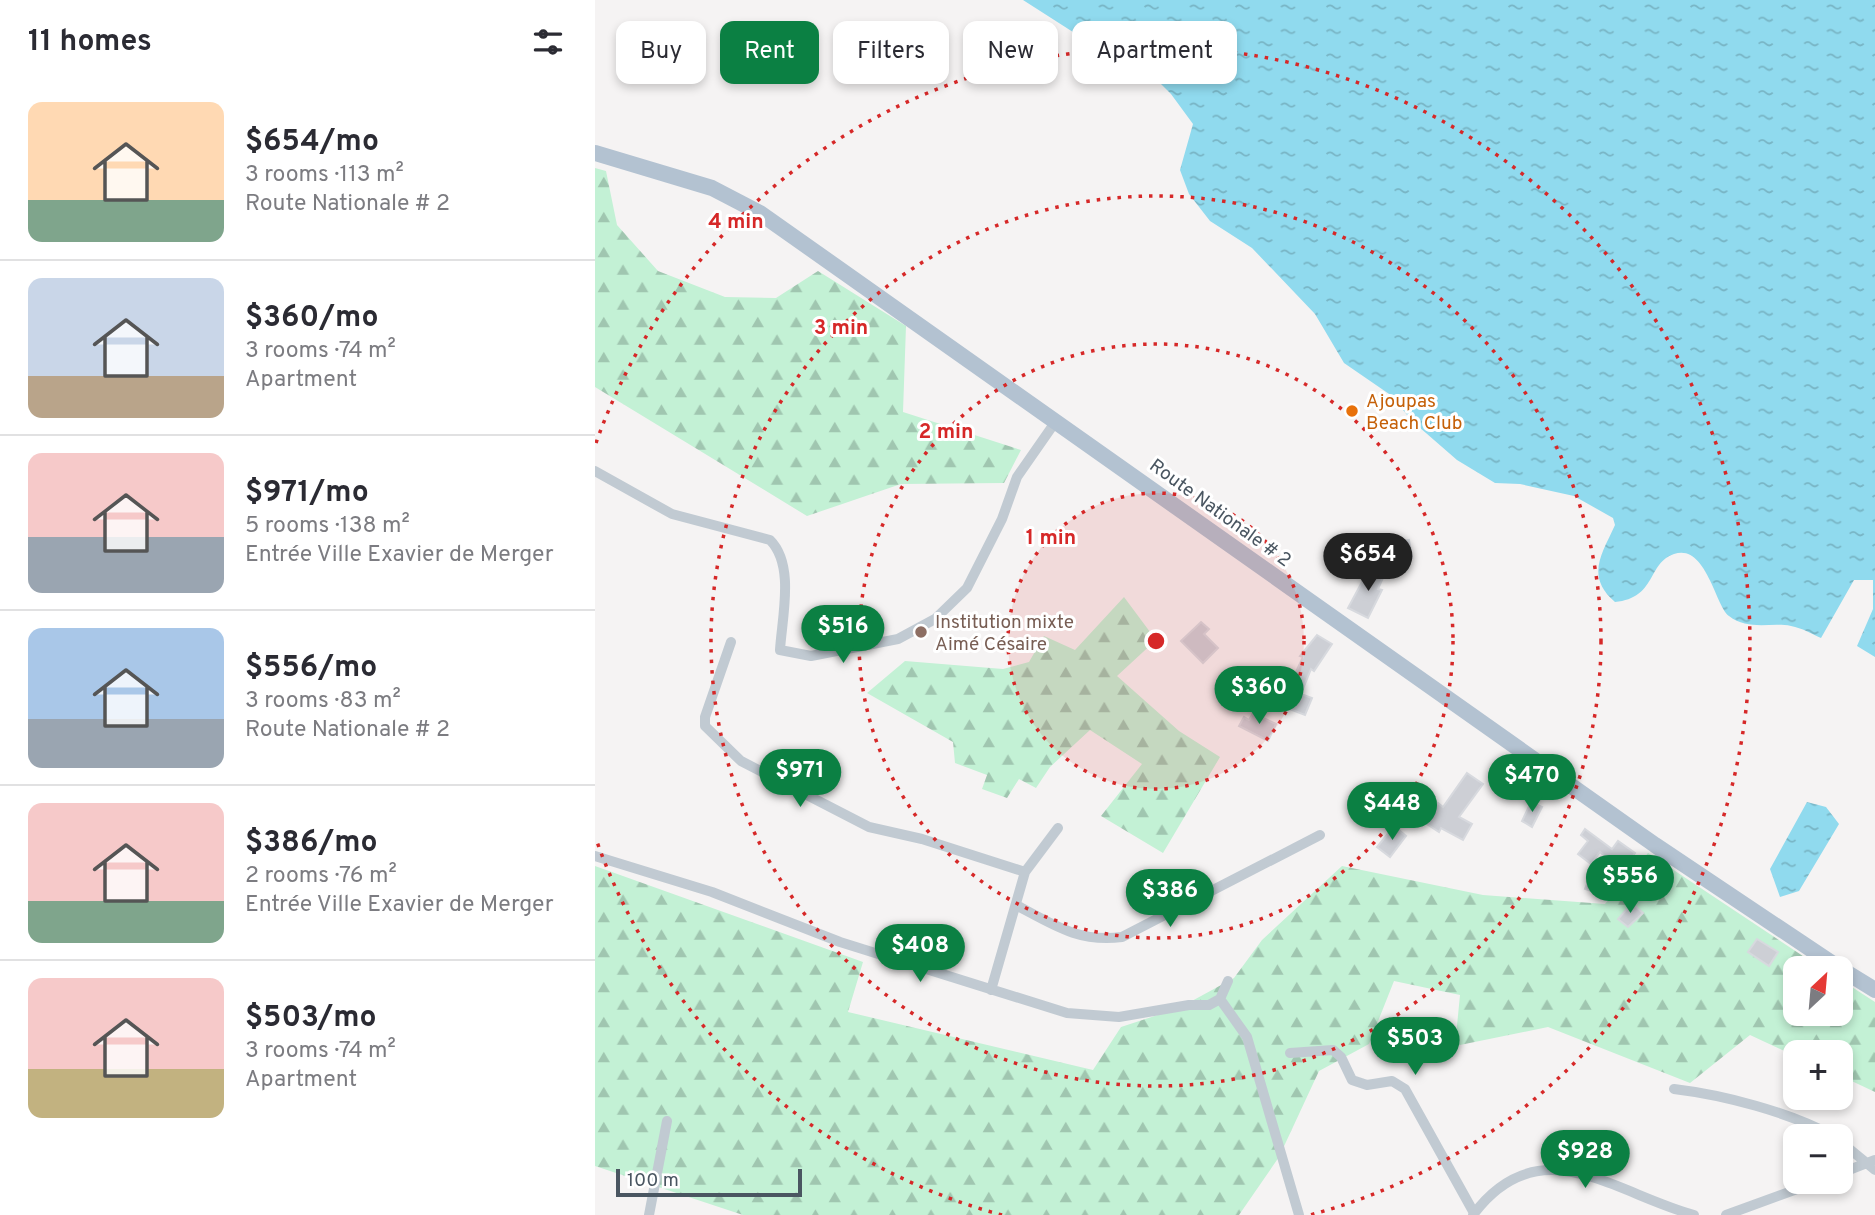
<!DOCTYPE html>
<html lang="en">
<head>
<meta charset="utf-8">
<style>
  :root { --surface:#fff; --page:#f2f2f3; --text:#2b2b33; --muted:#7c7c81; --line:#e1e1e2; --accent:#0b8043 }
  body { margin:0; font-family:Overpass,sans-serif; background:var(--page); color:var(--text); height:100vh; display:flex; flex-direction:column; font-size:26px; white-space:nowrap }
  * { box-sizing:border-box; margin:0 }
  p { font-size:23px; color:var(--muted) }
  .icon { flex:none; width:38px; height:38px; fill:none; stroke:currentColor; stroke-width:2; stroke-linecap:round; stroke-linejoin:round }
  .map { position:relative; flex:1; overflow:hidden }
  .drawer { display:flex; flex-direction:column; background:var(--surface); width:595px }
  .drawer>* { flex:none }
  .guide { position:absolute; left:21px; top:21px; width:665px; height:63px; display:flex; gap:14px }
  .needle { width:46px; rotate:26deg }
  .tools { position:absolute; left:1188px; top:956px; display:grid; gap:14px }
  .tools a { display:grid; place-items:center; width:70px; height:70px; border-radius:14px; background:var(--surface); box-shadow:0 4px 10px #0003; font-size:35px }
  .scale { position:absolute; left:21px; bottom:18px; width:186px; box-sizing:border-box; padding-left:7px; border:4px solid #4a5661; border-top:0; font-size:19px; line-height:24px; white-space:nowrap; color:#4a5661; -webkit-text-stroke:5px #fff; paint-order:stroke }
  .price { position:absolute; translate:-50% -60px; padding:0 16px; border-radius:24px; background:var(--accent); color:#fff; font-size:23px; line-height:46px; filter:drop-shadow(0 2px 4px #0008) }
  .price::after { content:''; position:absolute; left:50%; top:42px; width:21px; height:16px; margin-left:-10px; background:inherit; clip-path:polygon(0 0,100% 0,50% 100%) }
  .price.selected { background:#222; color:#fff }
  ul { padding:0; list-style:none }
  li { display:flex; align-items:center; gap:21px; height:175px; padding:0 28px }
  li+li { border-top:2px solid var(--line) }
  li span { display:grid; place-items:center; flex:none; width:196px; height:140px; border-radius:14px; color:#555 }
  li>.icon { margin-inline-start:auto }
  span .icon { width:84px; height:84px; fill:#fffc; stroke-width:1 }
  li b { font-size:30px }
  h2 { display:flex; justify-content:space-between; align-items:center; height:84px; padding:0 28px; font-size:30px }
  .tag { padding:0 24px; border-radius:14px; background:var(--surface); box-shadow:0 4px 10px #0003; font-size:24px; line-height:63px }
  .tag.selected { background:var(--accent); color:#fff }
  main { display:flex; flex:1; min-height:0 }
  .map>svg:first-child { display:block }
  .forest { fill:url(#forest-firs) }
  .water { fill:url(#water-ripples) }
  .building { fill:#cdcfd5; stroke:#d7d9de; stroke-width:2 }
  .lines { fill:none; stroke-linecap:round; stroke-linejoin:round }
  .street { stroke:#c1cad2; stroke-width:10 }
  .primary { stroke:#b3c2d1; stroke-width:16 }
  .ring { fill:none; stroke:#d62828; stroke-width:3.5; stroke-dasharray:3.5 7 }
  .food-dot { fill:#e8710a; stroke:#fff; stroke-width:2.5 }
  .education-dot { fill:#8d6e63; stroke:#fff; stroke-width:2.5 }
  .labels { text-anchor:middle; stroke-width:6; stroke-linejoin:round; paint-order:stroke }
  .food-label { font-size:19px; fill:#c56008; stroke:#fff; text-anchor:start }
  .street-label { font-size:19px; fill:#4a5661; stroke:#fff }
  .education-label { font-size:19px; fill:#785e54; stroke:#fff; text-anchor:start }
  .centre { fill:#d62828; stroke:#fff; stroke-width:3.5 }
  .ring-label { font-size:21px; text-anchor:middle; font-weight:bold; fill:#d62828; stroke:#fff; stroke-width:6; stroke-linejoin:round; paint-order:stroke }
</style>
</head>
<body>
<main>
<section class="drawer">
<h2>11 homes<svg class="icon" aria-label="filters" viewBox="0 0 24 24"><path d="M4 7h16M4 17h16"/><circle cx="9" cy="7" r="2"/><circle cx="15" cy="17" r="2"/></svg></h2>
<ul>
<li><span style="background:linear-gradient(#ffd9b3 70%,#7fa58c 0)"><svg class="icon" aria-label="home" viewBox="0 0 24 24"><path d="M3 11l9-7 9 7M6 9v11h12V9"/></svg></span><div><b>$654/mo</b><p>3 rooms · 113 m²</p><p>Route Nationale # 2</p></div></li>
<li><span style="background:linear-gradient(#c9d6e8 70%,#b9a48a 0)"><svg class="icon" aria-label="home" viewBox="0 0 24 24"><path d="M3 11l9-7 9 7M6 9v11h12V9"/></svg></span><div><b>$360/mo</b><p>3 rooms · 74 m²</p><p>Apartment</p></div></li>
<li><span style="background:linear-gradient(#f6c9c9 60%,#9aa5b1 0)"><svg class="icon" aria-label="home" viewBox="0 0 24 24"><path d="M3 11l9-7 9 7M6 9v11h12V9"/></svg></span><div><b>$971/mo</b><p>5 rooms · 138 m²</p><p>Entrée Ville Exavier de Merger</p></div></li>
<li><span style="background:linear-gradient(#a9c7e8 65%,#9aa5b1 0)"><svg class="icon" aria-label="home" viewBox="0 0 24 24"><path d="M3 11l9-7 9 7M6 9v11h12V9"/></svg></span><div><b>$556/mo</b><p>3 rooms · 83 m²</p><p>Route Nationale # 2</p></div></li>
<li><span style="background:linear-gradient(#f6c9c9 70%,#7fa58c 0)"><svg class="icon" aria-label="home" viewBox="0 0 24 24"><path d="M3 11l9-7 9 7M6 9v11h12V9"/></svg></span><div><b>$386/mo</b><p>2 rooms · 76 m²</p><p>Entrée Ville Exavier de Merger</p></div></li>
<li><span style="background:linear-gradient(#f6c9c9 65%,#c2b280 0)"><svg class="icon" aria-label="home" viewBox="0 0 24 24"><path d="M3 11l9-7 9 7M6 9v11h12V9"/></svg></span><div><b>$503/mo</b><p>3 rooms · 74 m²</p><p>Apartment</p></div></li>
</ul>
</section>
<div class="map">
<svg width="1280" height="1215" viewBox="0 0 1280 1215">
  <defs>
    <pattern id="forest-firs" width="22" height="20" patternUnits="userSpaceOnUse" patternTransform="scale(1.75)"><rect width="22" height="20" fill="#c3f1d5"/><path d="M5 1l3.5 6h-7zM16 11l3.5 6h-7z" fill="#a0c6b0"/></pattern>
    <pattern id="water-ripples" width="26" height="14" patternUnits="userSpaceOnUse" patternTransform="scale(1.75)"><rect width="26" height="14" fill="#90daee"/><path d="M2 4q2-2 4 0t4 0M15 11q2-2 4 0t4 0" fill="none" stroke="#78b4c4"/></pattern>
  </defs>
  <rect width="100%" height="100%" fill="#f5f3f3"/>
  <path class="forest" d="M0,168L11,171L22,225L63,271L130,297L181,298L223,271L311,326L308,412L426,450L409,483L306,484L212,516L0,387Z
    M529,597L561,640L522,676L584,731L625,757L568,853L506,816L547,764L495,730L455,767L441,788L424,779L412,798L387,789L392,775L360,763L358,742L272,693L310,661L408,669L434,662L449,636L480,650Z
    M1053,853L1226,968H1200V1013H1246V980L1280,1002V1092L1246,1076V1052H1200V1056L1155,1035L1095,1083L953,1027L860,1046L865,995L799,981L774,1044L724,1071L684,1157L644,1215H148L0,1166V866L268,962L253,1012L498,1070L526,1027L584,1008L639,978L667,940L747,866L888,895L1010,904Z"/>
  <path class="water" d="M428,0H1280V657L1262,646L1278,609V580H1259L1226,638C1217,634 1207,628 1196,626C1176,622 1153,631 1134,616C1120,605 1111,543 1079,554C1052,563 1062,598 1020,602C990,576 1007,554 1020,525L1018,518L979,496L925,484L900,483L862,460L816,420L797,396L749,363L720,314L657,248L615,221L594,194L585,170L598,124L576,94L547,65L492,41Z
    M1212,802L1231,807L1244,824L1204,891L1185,897L1175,869Z"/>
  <path class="building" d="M814,540L817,558L798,561L796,550L802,549L801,542Z
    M775,567L790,573L783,589L787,590L773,618L753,608Z
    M606,622L614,629L609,634L623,648L608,663L586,641Z
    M722,635L737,644L719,671L716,669L706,694L717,698L710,715L689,707L703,675L700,674L708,657L705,656Z
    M658,713L681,724L673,741L644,726L649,717L654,720Z
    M872,773L888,784L864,817L877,824L868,840L846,828L844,832L821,817L817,818L812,807L830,799L836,814L843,803L848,807Z
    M936,802L947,807L937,827L927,821Z
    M799,826L811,836L795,857L782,847Z
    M990,829L1017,849L1023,841L1040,853L1027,871L1005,852L996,864L983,854L993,841L986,835Z
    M996,874L1010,879L1005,894L990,889Z
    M1037,903L1048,913L1033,927L1023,919Z
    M1162,939L1183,952L1174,966L1153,952Z"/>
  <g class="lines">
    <path class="street" d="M0,471L77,514L175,540C200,565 187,617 185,650L216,656L303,639L340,619L372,588L407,519L422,477L461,421
      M136,642L110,717V726L146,761L274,827L327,839L430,872
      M0,856L117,892L245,942L472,1013L524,1017L594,1005H614L625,999L633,981
      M421,905C457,924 484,943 527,937L725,835
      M396,990L430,872L463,828
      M625,999L652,1037L704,1215
      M695,1053L738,1050L746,1057L757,1080L772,1085L797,1081L810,1089L879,1213
      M1079,1089C1129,1095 1194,1112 1238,1136
      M1246,1142L1280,1170
      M1246,1173L1280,1160
      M54,1215L72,1121
      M878,1215C944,1126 1019,1193 1099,1215
      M1131,1215L1224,1181"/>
    <path class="primary" d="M0,153L117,188L165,213L1060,845L1244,968
      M1246,969L1280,990"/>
  </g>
  <circle cx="561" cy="641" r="148" fill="#d62828" fill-opacity=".12"/>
  <g class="ring">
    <circle cx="561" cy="641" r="148"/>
    <circle cx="561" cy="641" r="297"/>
    <circle cx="561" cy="641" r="445"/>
    <path d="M407 1215A594 594 0 0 1 1 839M1 443A594 594 0 1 1 715 1215"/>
  </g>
  <circle class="food-dot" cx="757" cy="411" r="7"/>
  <circle class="education-dot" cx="326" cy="632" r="7"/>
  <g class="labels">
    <g class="food-label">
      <text x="771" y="407">Ajoupas<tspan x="771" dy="22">Beach Club</tspan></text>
    </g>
    <g class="street-label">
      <text transform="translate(626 512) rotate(36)" y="7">Route Nationale # 2</text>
    </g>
    <g class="education-label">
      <text x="340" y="628">Institution mixte<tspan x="340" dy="22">Aimé Césaire</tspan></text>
    </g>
  </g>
  <circle cx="561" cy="641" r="10" class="centre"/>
  <g class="ring-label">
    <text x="141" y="228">4 min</text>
    <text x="246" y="334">3 min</text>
    <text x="351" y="438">2 min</text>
    <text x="456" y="544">1 min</text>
  </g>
</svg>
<div class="tools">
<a><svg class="needle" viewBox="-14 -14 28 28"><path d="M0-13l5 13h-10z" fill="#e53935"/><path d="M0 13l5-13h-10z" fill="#7c7c81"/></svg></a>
<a>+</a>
<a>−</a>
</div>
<div class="scale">100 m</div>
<b class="price selected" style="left:773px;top:593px">$654</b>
<b class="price" style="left:248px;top:665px">$516</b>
<b class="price" style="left:664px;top:726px">$360</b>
<b class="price" style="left:205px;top:809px">$971</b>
<b class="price" style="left:937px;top:814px">$470</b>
<b class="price" style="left:797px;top:842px">$448</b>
<b class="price" style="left:1035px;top:915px">$556</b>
<b class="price" style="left:575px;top:929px">$386</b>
<b class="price" style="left:325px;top:984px">$408</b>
<b class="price" style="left:820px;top:1077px">$503</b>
<b class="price" style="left:990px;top:1190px">$928</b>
<div class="guide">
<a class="tag">Buy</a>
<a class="tag selected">Rent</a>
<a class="tag">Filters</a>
<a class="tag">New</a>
<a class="tag">Apartment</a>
</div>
</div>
</main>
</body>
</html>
